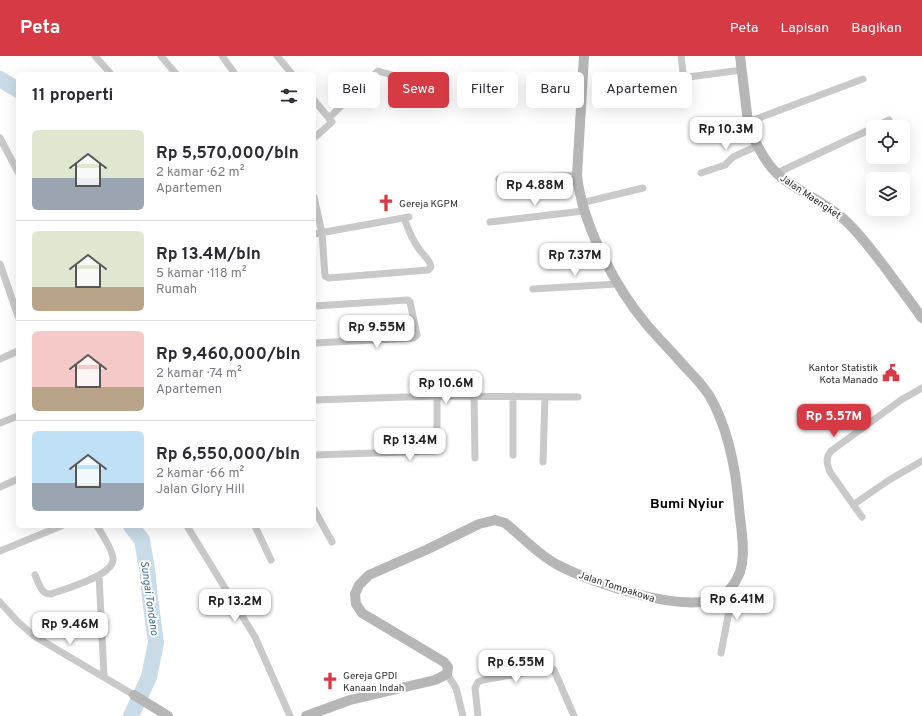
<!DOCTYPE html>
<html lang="id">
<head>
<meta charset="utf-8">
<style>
  :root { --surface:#fff; --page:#f7f7f7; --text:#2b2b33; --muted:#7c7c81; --line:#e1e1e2; --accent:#d63b45 }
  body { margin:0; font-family:Overpass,sans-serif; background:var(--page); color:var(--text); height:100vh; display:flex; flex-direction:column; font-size:15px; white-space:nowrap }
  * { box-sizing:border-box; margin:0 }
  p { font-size:13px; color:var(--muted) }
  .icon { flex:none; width:22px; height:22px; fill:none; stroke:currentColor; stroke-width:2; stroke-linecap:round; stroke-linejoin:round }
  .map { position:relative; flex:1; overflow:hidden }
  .side { position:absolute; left:16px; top:16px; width:300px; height:456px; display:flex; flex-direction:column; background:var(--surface); border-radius:6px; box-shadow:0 4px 16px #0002 }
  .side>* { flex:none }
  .hud { position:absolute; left:328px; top:16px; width:380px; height:36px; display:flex; gap:8px }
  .fabs { position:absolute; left:866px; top:64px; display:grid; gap:8px }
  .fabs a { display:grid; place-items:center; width:44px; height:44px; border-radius:6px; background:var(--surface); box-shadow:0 4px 16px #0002; font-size:20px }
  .price { position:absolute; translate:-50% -34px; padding:0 9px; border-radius:8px; background:#fff; color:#222; font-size:13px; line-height:26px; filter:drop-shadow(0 1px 2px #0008) }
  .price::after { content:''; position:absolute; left:50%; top:24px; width:12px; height:9px; margin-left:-6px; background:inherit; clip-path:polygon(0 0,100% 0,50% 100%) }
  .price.on { background:var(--accent); color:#fff }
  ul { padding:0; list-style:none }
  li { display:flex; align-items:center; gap:12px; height:100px; padding:0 16px }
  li+li { border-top:1px solid var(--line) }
  li span { display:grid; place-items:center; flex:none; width:112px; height:80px; border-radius:6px; color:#555 }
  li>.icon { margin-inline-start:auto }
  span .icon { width:48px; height:48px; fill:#fffc; stroke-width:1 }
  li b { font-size:17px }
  h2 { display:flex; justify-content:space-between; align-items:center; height:48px; padding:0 16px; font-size:17px }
  .chip { padding:0 14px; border-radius:6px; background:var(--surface); box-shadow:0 4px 16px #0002; font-size:14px; line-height:36px }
  .chip.on { background:var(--accent); color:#fff }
  header { display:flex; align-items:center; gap:24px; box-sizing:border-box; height:56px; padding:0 20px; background:var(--accent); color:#fff }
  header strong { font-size:19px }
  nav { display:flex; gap:22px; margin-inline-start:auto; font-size:14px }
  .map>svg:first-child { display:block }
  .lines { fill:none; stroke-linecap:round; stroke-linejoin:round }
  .river { stroke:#c8dbe7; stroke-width:16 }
  .street { stroke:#c9c9c9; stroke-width:7 }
  .secondary { stroke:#b6b6b6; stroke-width:10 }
  .labels { text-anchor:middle; stroke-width:4; stroke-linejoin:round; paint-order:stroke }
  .street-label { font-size:10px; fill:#2c2c2c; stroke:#fff }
  .poi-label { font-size:10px; fill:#2c2c2c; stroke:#fff; text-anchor:start }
  .water-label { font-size:11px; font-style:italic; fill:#416b87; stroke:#fff }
  .district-label { font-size:14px; font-weight:bold; fill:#000; stroke:#fff }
</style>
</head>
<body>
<header>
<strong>Peta</strong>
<nav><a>Peta</a><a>Lapisan</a><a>Bagikan</a></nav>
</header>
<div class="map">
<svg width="922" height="660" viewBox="0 0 922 660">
  <rect width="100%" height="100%" fill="#fff"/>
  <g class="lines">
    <path class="river" d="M0,23L18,34
      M131,660L149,621L156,587L150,542L147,513L142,484L131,470"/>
    <path class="street" d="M95,0L111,18
      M161,0L176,18
      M222,0L235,18
      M277,0L292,18
      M681,0L683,17L688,21L742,14
      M314,44L332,66L314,82
      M329,62L360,31L378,15L427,29
      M748,66L863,23
      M875,71L889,64
      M0,82L18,116
      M701,117L725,109L733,101L757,90
      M777,117L873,72
      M499,123L577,119
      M314,141L322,177L325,220L329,222L428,214L431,211C430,205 427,203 423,198C414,188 409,175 404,162
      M581,147L643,132
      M490,166L583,155
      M314,178L409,161
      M0,208L18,260
      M533,233L617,228
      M314,250L408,244L410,246L417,279L415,281L413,282L314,287
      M0,303L18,295
      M474,340L475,402
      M314,344L437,340L578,341
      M0,367L18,360
      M314,399L436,395L437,392V340
      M513,399V340
      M543,406L545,341
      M0,431L18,423
      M853,449L889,424L922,405
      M314,453L332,486
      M862,461L830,416C827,408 825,402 831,395L901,344L922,332
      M187,470L255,581L290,660
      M255,470L271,504
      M0,495L61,470
      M35,519C39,527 41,539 51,538C65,533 112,520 113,504C114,496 102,478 97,470
      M99,519L104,620
      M0,546L17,565L34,580L134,639
      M721,597L734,529
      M447,618L456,632L463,660
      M478,660L475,632L478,626L483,624L551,612L554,614L574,660"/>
    <path class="secondary" d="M740,0L748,66C753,84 766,109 781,121C801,137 827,147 847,166C861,179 872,195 884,210C897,228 910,245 922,262
      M134,639L168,660
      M306,660L350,644L435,624L447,618L448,611L444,606L362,557L356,548L355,538L359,529L369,519L428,493L479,468L495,464L505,467C522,480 538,499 558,509C592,527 684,559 720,541C730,536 736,526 740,516C746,496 741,473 739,452C736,413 729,373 709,339C702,329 694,320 686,312C673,297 660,284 647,269C615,231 582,168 577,119L584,0"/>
  </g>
  <defs>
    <g id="church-bare" transform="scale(1.38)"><path d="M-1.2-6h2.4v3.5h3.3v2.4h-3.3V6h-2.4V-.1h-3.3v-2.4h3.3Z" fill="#d63b45" stroke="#fff" stroke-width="2.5" paint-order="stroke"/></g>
    <g id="civic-bare" transform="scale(1.38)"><path d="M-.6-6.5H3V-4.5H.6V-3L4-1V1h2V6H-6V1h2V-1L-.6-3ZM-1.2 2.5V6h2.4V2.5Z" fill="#d63b45" stroke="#fff" stroke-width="2.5" paint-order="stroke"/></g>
  </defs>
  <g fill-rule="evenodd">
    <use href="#church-bare" x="386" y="147"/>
    <use href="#civic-bare" x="891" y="317"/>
    <use href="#church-bare" x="330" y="625"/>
  </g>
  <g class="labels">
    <g class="street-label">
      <text transform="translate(811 140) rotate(34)" y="4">Jalan Maengket</text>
      <text transform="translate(617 530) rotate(18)" y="4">Jalan Tompakowa</text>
    </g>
    <g class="poi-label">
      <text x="399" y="151">Gereja KGPM</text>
      <text x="878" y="315" text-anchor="end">Kantor Statistik<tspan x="878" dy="12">Kota Manado</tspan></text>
      <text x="343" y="623">Gereja GPDI<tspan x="343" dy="12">Kanaan Indah</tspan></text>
    </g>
    <g class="water-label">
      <text transform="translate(150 542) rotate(82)" y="4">Sungai Tondano</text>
    </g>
    <g class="district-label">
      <text x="687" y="452">Bumi Nyiur</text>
    </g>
  </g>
</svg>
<div class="fabs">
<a><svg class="icon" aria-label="locate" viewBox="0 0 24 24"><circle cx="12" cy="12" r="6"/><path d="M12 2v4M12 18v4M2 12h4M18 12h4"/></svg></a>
<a><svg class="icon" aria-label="layers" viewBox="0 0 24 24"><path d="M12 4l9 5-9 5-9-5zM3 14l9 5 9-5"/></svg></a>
</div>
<b class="price" style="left:726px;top:95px">Rp 10.3M</b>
<b class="price" style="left:535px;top:151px">Rp 4.88M</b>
<b class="price" style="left:575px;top:221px">Rp 7.37M</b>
<b class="price" style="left:377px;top:293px">Rp 9.55M</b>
<b class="price" style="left:446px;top:349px">Rp 10.6M</b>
<b class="price on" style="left:834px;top:382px">Rp 5.57M</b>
<b class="price" style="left:410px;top:406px">Rp 13.4M</b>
<b class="price" style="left:737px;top:565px">Rp 6.41M</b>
<b class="price" style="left:235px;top:567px">Rp 13.2M</b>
<b class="price" style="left:70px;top:590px">Rp 9.46M</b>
<b class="price" style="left:516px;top:628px">Rp 6.55M</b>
<div class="hud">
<a class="chip">Beli</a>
<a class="chip on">Sewa</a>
<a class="chip">Filter</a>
<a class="chip">Baru</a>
<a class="chip">Apartemen</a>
</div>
<section class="side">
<h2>11 properti<svg class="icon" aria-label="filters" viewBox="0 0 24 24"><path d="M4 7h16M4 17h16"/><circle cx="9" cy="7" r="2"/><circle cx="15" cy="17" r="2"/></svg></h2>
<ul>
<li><span style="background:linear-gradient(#dfe7d0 60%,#9aa5b1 0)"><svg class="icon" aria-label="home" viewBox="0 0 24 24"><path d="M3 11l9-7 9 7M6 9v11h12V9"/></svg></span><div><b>Rp 5,570,000/bln</b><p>2 kamar · 62 m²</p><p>Apartemen</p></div></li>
<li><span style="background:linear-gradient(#dfe7d0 70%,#b9a48a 0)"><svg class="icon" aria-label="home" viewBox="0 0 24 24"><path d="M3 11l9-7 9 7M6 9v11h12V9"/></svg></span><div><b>Rp 13.4M/bln</b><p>5 kamar · 118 m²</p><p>Rumah</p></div></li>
<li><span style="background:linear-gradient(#f6c9c9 70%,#b9a48a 0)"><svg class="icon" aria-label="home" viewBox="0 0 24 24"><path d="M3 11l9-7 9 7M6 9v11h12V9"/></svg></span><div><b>Rp 9,460,000/bln</b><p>2 kamar · 74 m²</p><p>Apartemen</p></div></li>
<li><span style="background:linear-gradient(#bfe0f5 65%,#9aa5b1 0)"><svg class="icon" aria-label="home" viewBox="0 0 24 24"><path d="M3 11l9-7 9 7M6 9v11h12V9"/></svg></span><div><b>Rp 6,550,000/bln</b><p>2 kamar · 66 m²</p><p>Jalan Glory Hill</p></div></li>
</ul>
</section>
</div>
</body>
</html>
